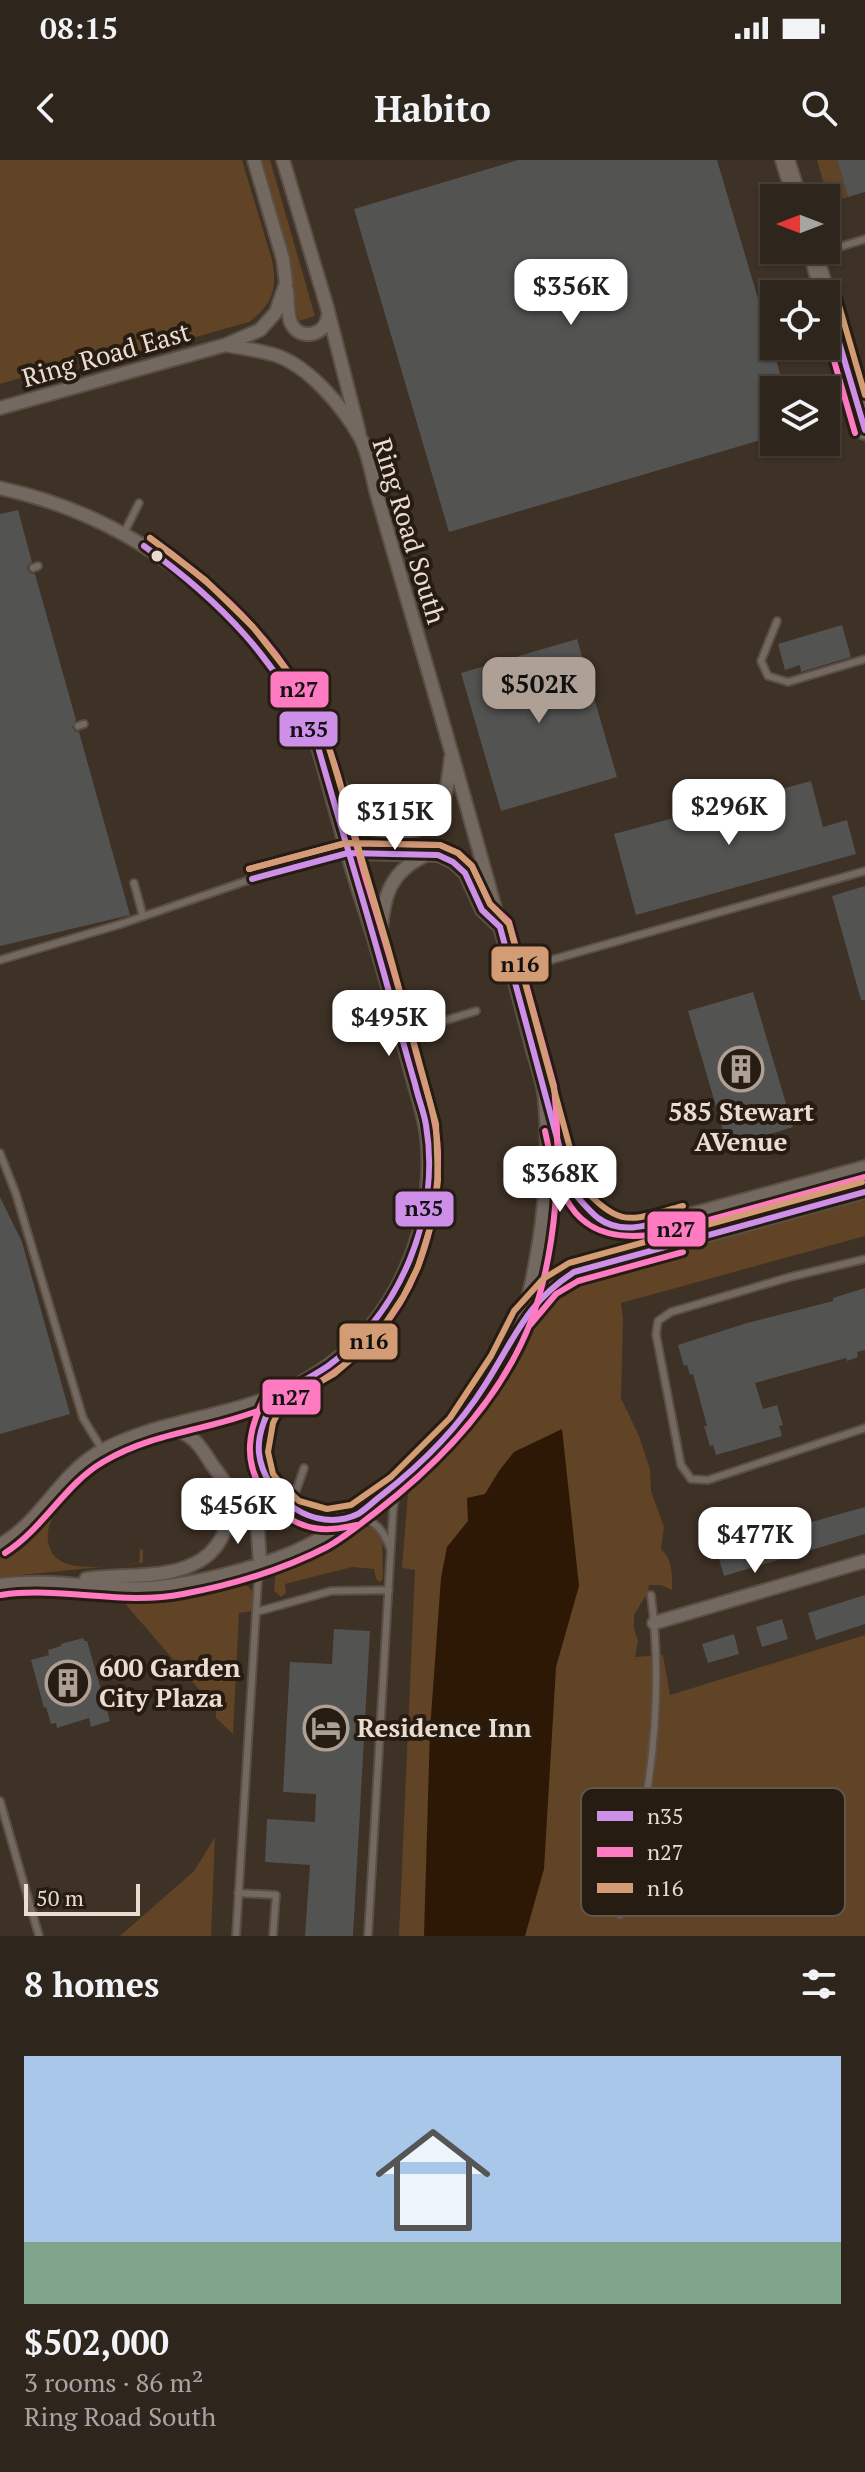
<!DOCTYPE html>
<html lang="en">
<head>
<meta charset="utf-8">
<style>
  :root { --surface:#2e251c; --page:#3a3129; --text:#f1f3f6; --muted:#a7a5a3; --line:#49423b; --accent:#aea094 }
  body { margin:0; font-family:"PT Serif",serif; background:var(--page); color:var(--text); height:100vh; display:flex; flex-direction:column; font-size:30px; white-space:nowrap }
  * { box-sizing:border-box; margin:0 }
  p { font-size:26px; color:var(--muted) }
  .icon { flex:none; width:44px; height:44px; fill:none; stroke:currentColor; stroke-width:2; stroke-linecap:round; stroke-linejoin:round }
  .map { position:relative; height:1776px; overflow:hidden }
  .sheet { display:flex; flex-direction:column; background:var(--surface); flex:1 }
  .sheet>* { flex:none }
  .needle { width:52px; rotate:270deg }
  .controls { position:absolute; left:760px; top:24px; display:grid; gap:16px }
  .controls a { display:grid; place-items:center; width:80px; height:80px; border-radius:0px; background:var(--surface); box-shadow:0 2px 6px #0004,0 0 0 2px var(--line); font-size:40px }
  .scale { position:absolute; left:24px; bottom:20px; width:116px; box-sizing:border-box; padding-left:8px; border:4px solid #ebdccf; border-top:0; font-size:22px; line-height:28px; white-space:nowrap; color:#ebdccf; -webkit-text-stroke:6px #261c12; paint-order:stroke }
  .price { position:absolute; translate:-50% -68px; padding:0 18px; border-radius:16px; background:#fff; color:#222; font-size:26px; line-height:52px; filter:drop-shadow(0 2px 4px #0008) }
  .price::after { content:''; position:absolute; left:50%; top:48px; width:24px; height:18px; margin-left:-12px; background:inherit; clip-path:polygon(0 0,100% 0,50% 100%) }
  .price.on { background:var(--accent); color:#111 }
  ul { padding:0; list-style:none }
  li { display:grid; align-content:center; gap:16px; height:424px; padding:0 24px }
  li+li { border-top:2px solid var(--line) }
  li span { display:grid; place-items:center; height:248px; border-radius:0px; color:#555 }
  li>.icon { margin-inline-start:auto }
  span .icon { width:144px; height:144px; fill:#fffc; stroke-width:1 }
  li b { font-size:34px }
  h2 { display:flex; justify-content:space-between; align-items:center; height:96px; padding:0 24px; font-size:34px }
  .status { display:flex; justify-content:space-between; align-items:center; height:56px; padding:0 40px; background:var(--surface); direction:ltr }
  .status svg { height:22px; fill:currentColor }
  header { display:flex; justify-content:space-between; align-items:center; height:104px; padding:0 24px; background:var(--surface); font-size:36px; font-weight:600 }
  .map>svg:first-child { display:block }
  .green { fill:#614325 }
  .water { fill:#2c1804 }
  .building { fill:#535352 }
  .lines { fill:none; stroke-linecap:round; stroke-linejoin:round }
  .lane-casing { stroke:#5b4f45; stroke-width:10 }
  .street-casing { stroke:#5b4f45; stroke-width:16 }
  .secondary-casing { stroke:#5b4f45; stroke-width:22 }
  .lane { stroke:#746961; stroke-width:6 }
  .street { stroke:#746961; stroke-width:12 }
  .secondary { stroke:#75685d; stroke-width:18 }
  .bus-1-casing { stroke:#261c12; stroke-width:12 }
  .bus-2-casing { stroke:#261c12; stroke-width:12 }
  .bus-3-casing { stroke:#261c12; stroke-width:12 }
  .bus-1 { stroke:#ce8fe9; stroke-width:6 }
  .bus-2 { stroke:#fe7ac1; stroke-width:6 }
  .bus-3 { stroke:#d39c74; stroke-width:6 }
  .bus-dot { fill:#ebdccf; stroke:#261c12; stroke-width:3 }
  .labels { text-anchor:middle; stroke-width:8; stroke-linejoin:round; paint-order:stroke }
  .street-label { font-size:26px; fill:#ebdccf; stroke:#261c12 }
  .poi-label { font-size:26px; font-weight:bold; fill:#ebdccf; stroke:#261c12; text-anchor:start }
  .key { fill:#261c12; stroke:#61564b; stroke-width:2 }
  .key-label { font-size:22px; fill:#ebdccf }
  .line-badge { stroke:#261c12; stroke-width:3 }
  .pale-badge-label { font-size:22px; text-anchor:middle; font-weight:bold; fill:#111 }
</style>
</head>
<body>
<div class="status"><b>08:15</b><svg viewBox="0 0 49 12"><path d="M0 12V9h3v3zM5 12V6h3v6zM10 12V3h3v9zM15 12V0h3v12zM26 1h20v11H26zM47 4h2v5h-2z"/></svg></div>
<header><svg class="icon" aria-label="back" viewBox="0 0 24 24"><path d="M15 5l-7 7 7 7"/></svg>Habito<svg class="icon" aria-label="search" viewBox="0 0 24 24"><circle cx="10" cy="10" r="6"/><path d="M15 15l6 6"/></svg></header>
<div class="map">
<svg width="865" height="1776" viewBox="0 0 865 1776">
  <rect width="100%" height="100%" fill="#3e3126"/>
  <path class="green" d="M0,0H242L272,100C278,129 272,145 249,162L118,199L94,197L0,224Z
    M255,0H270L315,156L299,161Z
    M817,0H837L848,37L829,42Z
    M865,1040V1076L621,1143L623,1159L621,1238L639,1276L650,1309L651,1331L664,1367L661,1389C673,1400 672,1415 672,1430L661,1425H649L648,1432L634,1455V1468L638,1481L635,1497L663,1495L670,1535L865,1475V1776H399L415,1410L402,1408L408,1333L548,1139L564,1126L605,1110Z
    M111,1298C87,1319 34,1355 51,1391C56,1400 66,1405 77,1406C97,1409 119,1405 139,1403L140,1389L143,1390V1403L0,1417V1396C43,1371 65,1319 111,1298Z
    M362,1366L372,1368L382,1376L383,1419L380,1422L376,1419L374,1409L352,1407L285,1424L286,1433L281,1437L274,1431L276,1411L280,1407Z
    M235,1422L248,1426L254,1434V1451L239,1453L233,1574L216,1558V1549L121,1439L169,1437Z
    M215,1677L211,1776H120L194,1711Z"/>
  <path class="water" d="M562,1269L579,1426L556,1507L544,1709L525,1776H424L430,1570L441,1418L447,1387L468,1361L467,1338L485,1334L499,1311L514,1292Z"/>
  <path class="building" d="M518,0H717L785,230H774V276L449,372L354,49Z
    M837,0H865V32L848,37Z
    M18,350L32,402L28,405L27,409L30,413L35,414L76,560L72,567L75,571L79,572L130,755L0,786V354Z
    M842,465L851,497L801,512L800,505L785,510L778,484Z
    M577,479L617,617L501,651L461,513Z
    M811,621L823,667L847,660L856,694L636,755L614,674Z
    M865,726V840H861L832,736Z
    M753,832L793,967L728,987L688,851Z
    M0,1037L22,1082L70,1254L0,1274Z
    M865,1128V1190L857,1192L858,1197L847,1201L846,1198L755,1223L763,1249L777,1245L783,1265L779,1266L782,1276L716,1295L713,1285L710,1286L704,1266H707L693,1214L690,1215L687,1205L684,1206L678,1185L747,1163L833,1141V1138Z
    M865,1347V1374L724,1416L716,1389Z
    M865,1435V1464L816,1480L808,1453Z
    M782,1459L788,1479L762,1487L756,1467Z
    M334,1469L370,1471L353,1776H305L310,1705L265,1702L267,1659L315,1662L316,1634L283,1632L290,1502L332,1504Z
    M734,1474L739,1494L708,1503L702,1484Z
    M83,1478L84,1481H87L110,1561L91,1567L89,1558L57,1568L56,1563L51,1564L46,1547L44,1548L31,1500L49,1495L48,1490L61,1486V1484Z"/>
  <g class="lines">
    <g class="lane-casing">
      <path id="lane" d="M817,94L865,79
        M124,373L139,343
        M33,408L38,406
        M777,461L761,501L768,516L788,522L865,499
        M78,566L84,564
        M134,723L143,756
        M0,800L121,764L252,719L348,693
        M512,811L865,711
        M401,874L476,851
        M0,993L16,1034L83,1258L103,1291
        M865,1099L790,1117L671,1152L658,1161L656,1174L681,1305L691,1319L708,1320L865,1268
        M293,1346V1340L304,1308
        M357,1356C376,1362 383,1369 390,1388
        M256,1452L331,1431L389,1430
        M0,1641L39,1776
        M238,1733L276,1735L273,1776
        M620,1755C649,1653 665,1542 651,1435
        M236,1776L259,1404
        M368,1776L393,1351L397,1325"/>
    </g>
    <g class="street-casing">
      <path id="street" d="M283,0L327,147L359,272
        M287,130C288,140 287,154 291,163C300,182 327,175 328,155
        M0,248L225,185L260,170L276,152L286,123L283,99L254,0
        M0,328C139,358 263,455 318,587C334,642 347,697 365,750C382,802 396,855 410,908C417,935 427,962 428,990C432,1072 396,1159 327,1206C311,1217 292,1229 274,1236C217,1259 150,1262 96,1294C58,1318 39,1364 0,1385
        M328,604C339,622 350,647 366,663C375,672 388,674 401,673C444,671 447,631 451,597
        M348,693L438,695L453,702L465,713L482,750L500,767
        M379,788C384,747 382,716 424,696
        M549,954L571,1030L580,1040L599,1059L621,1068H638L655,1064L865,1007
        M524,1155L550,1126L574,1112L865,1032
        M261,1303C268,1332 292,1357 324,1359C332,1360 342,1357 350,1356
        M260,1403L255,1330L263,1260L276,1236
        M86,1419C124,1413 167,1421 201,1400C225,1385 238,1348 225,1323C221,1316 215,1309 211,1303C200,1285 191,1272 170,1269
        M0,1425C43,1419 78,1426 120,1428C174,1432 280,1405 326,1375C414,1320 511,1226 532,1121C544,1063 550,999 545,941C544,924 538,907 533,891C525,860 517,830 509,799C478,685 446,572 413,459C401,418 389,376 377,335C372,317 369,294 360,277C343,247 309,206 275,195C259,190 241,188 225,185
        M654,1463L865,1401"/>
    </g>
    <g class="secondary-casing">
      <path id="secondary" d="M785,0L797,38
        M812,90L825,134
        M826,138L865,270"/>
    </g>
    <use href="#lane" class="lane"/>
    <use href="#street" class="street"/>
    <use href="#secondary" class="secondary"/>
    <g class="bus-1-casing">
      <path id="bus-1" d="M826,138L865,270
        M144,386C222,442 277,500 318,587C342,672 369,757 392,843C400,870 407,897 415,924C418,938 424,952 426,965C441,1054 401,1153 328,1206C312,1217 293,1226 276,1236
        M252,719L348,693L438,695L453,702L465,713L482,750L500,767
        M500,767L571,1030C580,1039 588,1050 598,1058C623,1077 655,1063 683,1056
        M276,1236C267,1253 257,1273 259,1293C264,1337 314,1375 358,1354C366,1349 374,1341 382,1335C422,1304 458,1268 485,1225C515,1178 525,1144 574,1112L865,1032"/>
    </g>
    <g class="bus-2-casing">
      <path id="bus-2" d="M826,173L855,273
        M545,971C559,1039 575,1087 658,1074L865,1017
        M530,1165L556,1134L578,1121L683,1092
        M267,1232C259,1249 251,1266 250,1285C248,1322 277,1361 314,1368C328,1371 342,1368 357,1365
        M5,1393C44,1368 65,1324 103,1302C136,1282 174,1274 211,1265C275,1249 333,1224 378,1173C421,1124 439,1056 438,992C437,960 426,930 418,900C403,841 386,784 368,726C353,679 345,629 327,583C320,563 308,543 296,524C259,464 206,418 150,378
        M1,1435C62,1426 122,1446 183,1434C232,1425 282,1410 327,1387C345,1377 360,1364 376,1352C442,1301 501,1239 531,1161C557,1091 562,1000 554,926L509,762L490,744L472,706L458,693L440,685L346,683L249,709"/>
    </g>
    <g class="bus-3-casing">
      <path id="bus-3" d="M836,135L865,235
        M150,378L205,420L253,467L295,521L312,552L328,584L388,788L436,964L438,1020L434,1055L418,1107L403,1137L385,1164L357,1194L334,1214L283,1243L273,1263L268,1292L273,1314L281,1324L299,1341L327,1349L351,1345L391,1317L450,1258L491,1196L514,1151L543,1119L569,1103L862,1022
        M249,709L346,683L440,685L458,693L472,706L490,744L509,764L580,1025C622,1069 627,1061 683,1046"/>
    </g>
    <use href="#bus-1" class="bus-1"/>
    <use href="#bus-2" class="bus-2"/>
    <use href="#bus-3" class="bus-3"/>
  </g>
  <defs>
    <g id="building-ring" transform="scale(2.3)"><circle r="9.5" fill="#261c12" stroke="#aea094" stroke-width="1.5"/><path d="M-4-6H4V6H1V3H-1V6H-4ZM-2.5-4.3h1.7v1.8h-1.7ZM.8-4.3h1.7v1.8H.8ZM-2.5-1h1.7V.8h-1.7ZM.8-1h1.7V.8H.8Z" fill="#aea094"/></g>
    <g id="hotel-ring" transform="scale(2.3)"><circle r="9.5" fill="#261c12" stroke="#aea094" stroke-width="1.5"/><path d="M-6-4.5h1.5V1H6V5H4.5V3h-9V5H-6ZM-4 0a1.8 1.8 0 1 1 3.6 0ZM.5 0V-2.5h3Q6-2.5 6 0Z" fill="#aea094"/></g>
  </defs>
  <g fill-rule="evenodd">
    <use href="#building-ring" x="741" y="909"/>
    <use href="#building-ring" x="68" y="1523"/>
    <use href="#hotel-ring" x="326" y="1568"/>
  </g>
  <circle class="bus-dot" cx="157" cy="396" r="7"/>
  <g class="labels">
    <g class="street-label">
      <text transform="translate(106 195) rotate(-16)" y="9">Ring Road East</text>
      <text transform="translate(409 371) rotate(73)" y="9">Ring Road South</text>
    </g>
    <g class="poi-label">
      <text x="741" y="961" text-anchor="middle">585 Stewart<tspan x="741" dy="30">AVenue</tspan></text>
      <text x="99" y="1517">600 Garden<tspan x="99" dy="30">City Plaza</tspan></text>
      <text x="357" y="1577">Residence Inn</text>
    </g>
  </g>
  <rect x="581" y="1628" width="264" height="128" rx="12" class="key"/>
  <rect x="597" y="1651" width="36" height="10" fill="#ce8fe9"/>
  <rect x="597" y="1687" width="36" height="10" fill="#fe7ac1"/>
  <rect x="597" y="1723" width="36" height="10" fill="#d39c74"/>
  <g class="key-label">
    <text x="647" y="1664">n35</text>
    <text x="647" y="1700">n27</text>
    <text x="647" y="1736">n16</text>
  </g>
  <g class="line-badge">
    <rect x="269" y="510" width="61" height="39" rx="8" fill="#fe7ac1"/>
    <rect x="278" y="550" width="61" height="38" rx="8" fill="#ce8fe9"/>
    <rect x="490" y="785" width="60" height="38" rx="8" fill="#d39c74"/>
    <rect x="394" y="1030" width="61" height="38" rx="8" fill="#ce8fe9"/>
    <rect x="646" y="1050" width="61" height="38" rx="8" fill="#fe7ac1"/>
    <rect x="338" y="1162" width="61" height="39" rx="8" fill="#d39c74"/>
    <rect x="261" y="1218" width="61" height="38" rx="8" fill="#fe7ac1"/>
  </g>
  <g class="pale-badge-label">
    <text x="299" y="537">n27</text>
    <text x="309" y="577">n35</text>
    <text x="520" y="812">n16</text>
    <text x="424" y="1056">n35</text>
    <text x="676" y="1077">n27</text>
    <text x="369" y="1189">n16</text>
    <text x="291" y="1245">n27</text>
  </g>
</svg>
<div class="controls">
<a><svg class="needle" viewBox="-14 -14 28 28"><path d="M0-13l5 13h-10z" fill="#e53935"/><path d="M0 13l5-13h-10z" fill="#a7a5a3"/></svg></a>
<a><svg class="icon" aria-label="locate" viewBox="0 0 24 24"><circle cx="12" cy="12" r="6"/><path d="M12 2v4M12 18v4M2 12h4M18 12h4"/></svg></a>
<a><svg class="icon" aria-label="layers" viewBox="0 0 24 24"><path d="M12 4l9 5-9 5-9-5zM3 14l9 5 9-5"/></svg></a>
</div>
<div class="scale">50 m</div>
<b class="price" style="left:571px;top:167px">$356K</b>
<b class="price on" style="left:539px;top:565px">$502K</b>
<b class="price" style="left:729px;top:687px">$296K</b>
<b class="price" style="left:395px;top:692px">$315K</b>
<b class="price" style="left:389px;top:898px">$495K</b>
<b class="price" style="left:560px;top:1054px">$368K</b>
<b class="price" style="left:238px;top:1386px">$456K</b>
<b class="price" style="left:755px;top:1415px">$477K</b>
</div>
<section class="sheet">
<h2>8 homes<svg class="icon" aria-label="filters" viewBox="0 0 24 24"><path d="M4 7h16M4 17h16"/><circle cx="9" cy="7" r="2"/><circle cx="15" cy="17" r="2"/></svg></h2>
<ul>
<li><span style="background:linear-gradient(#a9c7e8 75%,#7fa58c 0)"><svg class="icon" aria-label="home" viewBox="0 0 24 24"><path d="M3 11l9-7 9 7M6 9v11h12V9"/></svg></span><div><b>$502,000</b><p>3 rooms · 86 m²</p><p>Ring Road South</p></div></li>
</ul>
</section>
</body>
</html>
